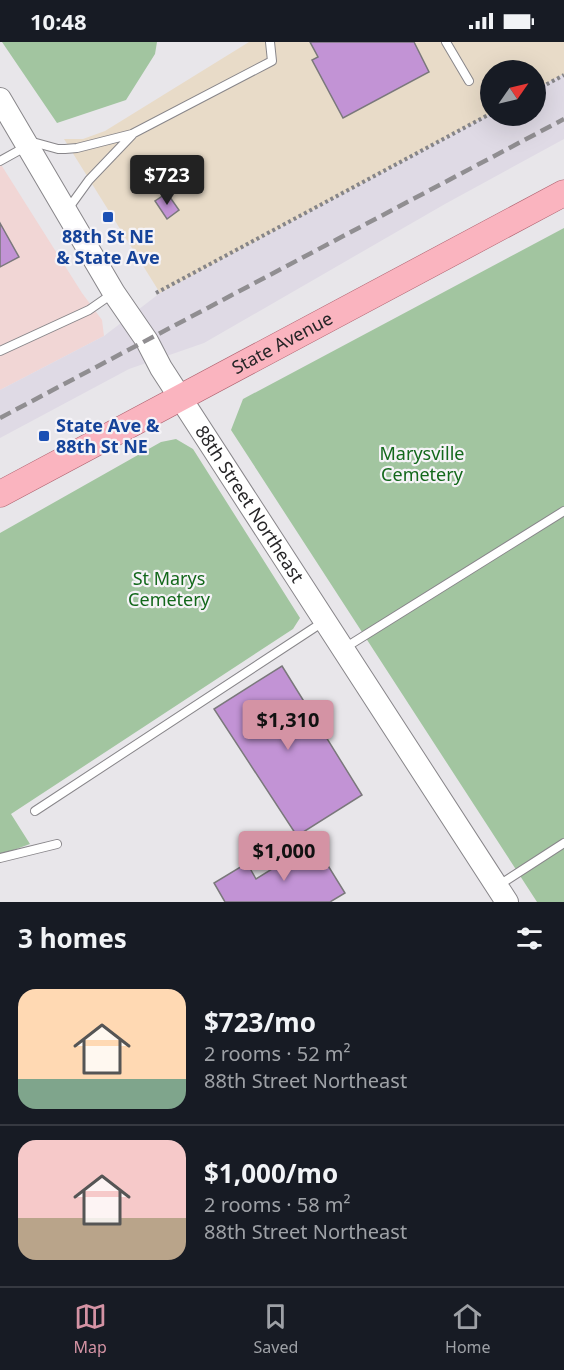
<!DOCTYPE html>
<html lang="en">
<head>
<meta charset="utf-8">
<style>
  :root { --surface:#171b24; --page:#20242c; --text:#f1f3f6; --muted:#9ea1a6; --line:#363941; --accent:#d493a4 }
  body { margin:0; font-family:"Noto Sans",sans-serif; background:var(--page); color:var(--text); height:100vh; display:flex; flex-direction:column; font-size:22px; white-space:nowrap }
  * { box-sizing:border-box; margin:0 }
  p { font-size:20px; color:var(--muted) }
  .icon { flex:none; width:33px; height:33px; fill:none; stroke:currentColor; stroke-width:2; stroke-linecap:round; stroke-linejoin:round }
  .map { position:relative; height:860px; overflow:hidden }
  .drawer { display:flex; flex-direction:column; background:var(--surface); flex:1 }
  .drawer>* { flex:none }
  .needle { width:39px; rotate:56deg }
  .controls { position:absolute; left:480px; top:18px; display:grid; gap:12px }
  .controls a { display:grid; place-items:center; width:66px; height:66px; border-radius:50%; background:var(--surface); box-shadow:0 6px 24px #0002; font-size:30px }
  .price { position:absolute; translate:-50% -51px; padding:0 14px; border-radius:6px; background:var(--accent); color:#111; font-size:20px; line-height:39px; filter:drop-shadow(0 2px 3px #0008) }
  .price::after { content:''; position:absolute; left:50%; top:36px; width:18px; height:14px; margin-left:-9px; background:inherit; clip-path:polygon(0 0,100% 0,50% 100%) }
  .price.current { background:#222; color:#fff }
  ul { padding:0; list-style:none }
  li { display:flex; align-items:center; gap:18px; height:150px; padding:0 18px }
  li+li { border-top:2px solid var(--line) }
  li span { display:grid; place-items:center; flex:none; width:168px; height:120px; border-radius:18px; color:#555 }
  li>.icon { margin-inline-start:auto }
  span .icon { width:72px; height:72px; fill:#fffc; stroke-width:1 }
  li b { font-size:26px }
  h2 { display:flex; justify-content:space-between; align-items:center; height:72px; padding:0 18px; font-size:26px }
  .status { display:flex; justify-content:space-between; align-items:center; height:42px; padding:0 30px; background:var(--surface); direction:ltr }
  .status svg { height:16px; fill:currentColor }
  .tabs { display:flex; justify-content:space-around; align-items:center; height:84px; border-top:2px solid var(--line); background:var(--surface); font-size:16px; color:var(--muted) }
  .tabs a { display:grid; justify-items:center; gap:3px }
  .tabs .current { color:var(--accent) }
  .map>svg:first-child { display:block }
  .commercial { fill:#e8dbc8 }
  .industrial { fill:#f1d6d5 }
  .built { fill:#dfdae5 }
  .green { fill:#a2c5a0 }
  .building { fill:#c293d5; stroke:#7a787b; stroke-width:1.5 }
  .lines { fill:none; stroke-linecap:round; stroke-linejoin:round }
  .service-casing { stroke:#88868a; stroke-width:10 }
  .secondary-casing { stroke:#88868a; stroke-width:24 }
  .primary-casing { stroke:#ae616e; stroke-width:27 }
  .path { stroke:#868588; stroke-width:4; stroke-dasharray:3 3; stroke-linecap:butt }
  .service { stroke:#fff; stroke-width:8 }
  .secondary { stroke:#fff; stroke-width:22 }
  .primary { stroke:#fab4bf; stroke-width:26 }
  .rail { stroke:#908e91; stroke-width:4.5; stroke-dasharray:12 6; stroke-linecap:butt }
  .transit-dot { fill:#1a4fb4; stroke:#f5f3f7; stroke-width:2 }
  .labels { text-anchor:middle; stroke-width:4.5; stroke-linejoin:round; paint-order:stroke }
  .transit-label { font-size:18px; font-weight:bold; fill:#164399; stroke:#f5f3f7 }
  .street-label { font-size:18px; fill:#262527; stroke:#f5f3f7 }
  .park-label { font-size:18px; fill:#13681b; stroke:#f5f3f7 }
</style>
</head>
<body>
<div class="status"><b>10:48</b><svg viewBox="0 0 49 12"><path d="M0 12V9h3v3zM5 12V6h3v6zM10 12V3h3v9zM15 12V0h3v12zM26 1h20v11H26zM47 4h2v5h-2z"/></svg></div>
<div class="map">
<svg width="564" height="860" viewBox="0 0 564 860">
  <rect width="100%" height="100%" fill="#e8e6ea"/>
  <path class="commercial" d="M249,0H564V32L536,47V28H490V72L160,251L64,97H83L105,89Z"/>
  <path class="industrial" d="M0,121L82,251L102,278L104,294L0,348Z"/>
  <path class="built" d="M564,32V97L445,162L204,301L129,327L0,396V348L104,294L160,251L490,72V74H536V47Z"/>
  <path class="green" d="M2,0H157L155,12L126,58L57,81Z
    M564,186V860H537L231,388L243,357Z
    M176,397L193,407L300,576L293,587L11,772L30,802L0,813V491L161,400Z"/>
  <path class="building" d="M310,0H414L429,30L343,76L312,18L318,15Z
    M167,151L179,168L167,177L155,159Z
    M0,181L19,215L0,225Z
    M282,624L362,753L297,794L214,667Z
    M314,801L345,851L330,860H225L214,841L247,821L256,837Z"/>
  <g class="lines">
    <g class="service-casing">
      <path id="service" d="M446,0L469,39
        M29,99L58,107H65L77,106L132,92L272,19L270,0
        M0,119L27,104
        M68,167L89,138L132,93
        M0,309L89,268L112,252
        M343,607L564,469
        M35,769L323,580
        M0,816L57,802
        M499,843L564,801"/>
    </g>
    <g class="secondary-casing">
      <g id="secondary">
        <path id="s1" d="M0,57L114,251L147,299L161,326L507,860"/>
      </g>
    </g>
    <g class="primary-casing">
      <g id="primary">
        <path id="s2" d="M0,452L564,151"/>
      </g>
    </g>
    <path class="path" d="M536,48L564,33
      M156,251L490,72"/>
    <use href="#service" class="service"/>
    <use href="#secondary" class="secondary"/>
    <use href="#primary" class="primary"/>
    <path class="rail" d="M0,376L564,77"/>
  </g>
  <g class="transit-dot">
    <rect x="102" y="169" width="12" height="12" rx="3"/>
    <rect x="38" y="388" width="12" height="12" rx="3"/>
  </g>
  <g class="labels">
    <g class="transit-label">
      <text x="108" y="201">88th St NE<tspan x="108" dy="21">&amp; State Ave</tspan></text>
      <text x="56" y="390" text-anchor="start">State Ave &amp;<tspan x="56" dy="21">88th St NE</tspan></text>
    </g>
    <g class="street-label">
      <text dy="6" stroke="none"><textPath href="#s2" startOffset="320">State Avenue</textPath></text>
      <text dy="6" stroke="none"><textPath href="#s1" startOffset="476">88th Street Northeast</textPath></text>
    </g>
    <g class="park-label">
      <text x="422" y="418">Marysville<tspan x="422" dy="21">Cemetery</tspan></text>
      <text x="169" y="543">St Marys<tspan x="169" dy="21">Cemetery</tspan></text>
    </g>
  </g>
</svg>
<div class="controls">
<a><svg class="needle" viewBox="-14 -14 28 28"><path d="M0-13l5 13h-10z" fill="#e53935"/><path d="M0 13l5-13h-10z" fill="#9ea1a6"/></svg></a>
</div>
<b class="price current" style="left:167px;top:164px">$723</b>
<b class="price" style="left:288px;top:709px">$1,310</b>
<b class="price" style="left:284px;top:840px">$1,000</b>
</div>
<section class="drawer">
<h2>3 homes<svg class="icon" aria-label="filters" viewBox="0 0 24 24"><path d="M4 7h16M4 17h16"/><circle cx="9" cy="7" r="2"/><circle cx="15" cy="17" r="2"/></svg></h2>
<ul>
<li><span style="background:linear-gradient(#ffd9b3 75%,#7fa58c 0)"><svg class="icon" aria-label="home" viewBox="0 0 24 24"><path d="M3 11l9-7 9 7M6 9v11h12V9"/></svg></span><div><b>$723/mo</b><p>2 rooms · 52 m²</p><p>88th Street Northeast</p></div></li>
<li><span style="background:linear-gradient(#f6c9c9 65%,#b9a48a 0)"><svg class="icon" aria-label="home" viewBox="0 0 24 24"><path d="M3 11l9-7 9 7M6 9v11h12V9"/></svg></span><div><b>$1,000/mo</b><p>2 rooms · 58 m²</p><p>88th Street Northeast</p></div></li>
</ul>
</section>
<nav class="tabs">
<a class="current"><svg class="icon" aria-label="map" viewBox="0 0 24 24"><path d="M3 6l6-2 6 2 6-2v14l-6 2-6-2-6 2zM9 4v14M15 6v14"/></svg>Map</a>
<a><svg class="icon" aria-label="saved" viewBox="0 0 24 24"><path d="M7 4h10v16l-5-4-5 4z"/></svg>Saved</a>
<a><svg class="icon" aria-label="home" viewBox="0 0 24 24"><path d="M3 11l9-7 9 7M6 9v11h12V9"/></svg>Home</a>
</nav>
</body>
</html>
